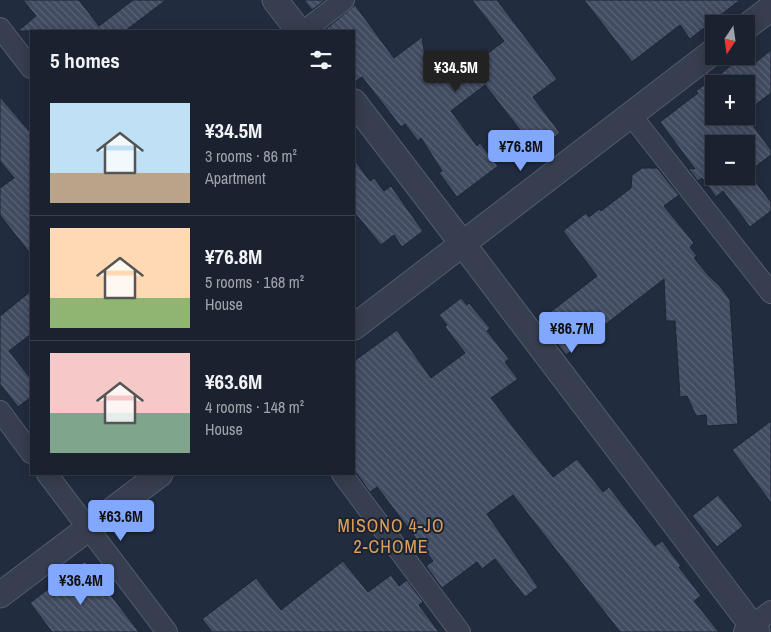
<!DOCTYPE html>
<html lang="en">
<head>
<meta charset="utf-8">
<style>
  :root { --surface:#1a212f; --page:#272e3b; --text:#f1f3f6; --muted:#9fa3aa; --line:#383e4b; --accent:#82a7ff }
  body { margin:0; font-family:"Archivo Narrow",sans-serif; background:var(--page); color:var(--text); height:100vh; display:flex; flex-direction:column; font-size:19px; white-space:nowrap }
  * { box-sizing:border-box; margin:0 }
  p { font-size:16px; color:var(--muted) }
  .icon { flex:none; width:28px; height:28px; fill:none; stroke:currentColor; stroke-width:2; stroke-linecap:round; stroke-linejoin:round }
  .map { position:relative; flex:1; overflow:hidden }
  .side { position:absolute; left:30px; top:30px; width:325px; height:445px; display:flex; flex-direction:column; background:var(--surface); border-radius:0px; box-shadow:0 2px 12px #0003,0 0 0 1px var(--line) }
  .side>* { flex:none }
  .needle { width:32px; rotate:193deg }
  .buttons { position:absolute; left:705px; top:15px; display:grid; gap:10px }
  .buttons a { display:grid; place-items:center; width:50px; height:50px; border-radius:0px; background:var(--surface); box-shadow:0 2px 12px #0003,0 0 0 1px var(--line); font-size:25px }
  .price { position:absolute; translate:-50% -42px; padding:0 11px; border-radius:5px; background:var(--accent); color:#111; font-size:16px; line-height:32px; filter:drop-shadow(0 1px 2px #0008) }
  .price::after { content:''; position:absolute; left:50%; top:30px; width:15px; height:11px; margin-left:-8px; background:inherit; clip-path:polygon(0 0,100% 0,50% 100%) }
  .price.active { background:#222; color:#fff }
  ul { padding:0; list-style:none }
  li { display:flex; align-items:center; gap:15px; height:125px; padding:0 20px }
  li+li { border-top:1px solid var(--line) }
  li span { display:grid; place-items:center; flex:none; width:140px; height:100px; border-radius:0px; color:#555 }
  li>.icon { margin-inline-start:auto }
  span .icon { width:60px; height:60px; fill:#fffc; stroke-width:1 }
  li b { font-size:21px }
  h2 { display:flex; justify-content:space-between; align-items:center; height:60px; padding:0 20px; font-size:21px }
  .map>svg:first-child { display:block }
  .building { fill:url(#building-back-hatch); stroke:#1d2536; fill-rule:evenodd }
  .lines { fill:none; stroke-linecap:round; stroke-linejoin:round }
  .minor-casing { stroke:#545c6d; stroke-width:22 }
  .tertiary-casing { stroke:#545c6d; stroke-width:27 }
  .minor { stroke:#363e4f; stroke-width:20 }
  .tertiary { stroke:#363e4f; stroke-width:25 }
  .labels { text-anchor:middle; stroke-width:4; stroke-linejoin:round; paint-order:stroke }
  .neighbourhood-label { font-size:18px; letter-spacing:1px; fill:#dc9e5b; stroke:#1b2333 }
</style>
</head>
<body>
<div class="map">
<svg width="771" height="632" viewBox="0 0 771 632">
  <defs>
    <pattern id="building-back-hatch" width="6" height="6" patternUnits="userSpaceOnUse" patternTransform="scale(1.25)"><rect width="6" height="6" fill="#414b61"/><path d="M-1 5l2 2M0 0l6 6M5-1l2 2" fill="none" stroke="#5a6376"/></pattern>
  </defs>
  <rect width="100%" height="100%" fill="#222c3f"/>
  <path class="building" d="M23,0H79L99,26L133,0H166L125,31H18L36,16Z
    M304,0H325L312,10Z
    M472,0H497L557,79L533,97L560,133L548,142L550,144L528,161L510,138L520,130L485,85L451,111L477,146L480,143L498,166L457,197L439,173L442,171L421,138L418,141L405,124L401,127L362,77L354,82V31H327L326,29L355,5L394,58L422,37L427,70L447,54L462,73L504,41Z
    M584,0H740L690,39L680,25L632,62Z
    M771,50V93L746,112V84H714V116H746L771,150V155L748,172L771,202V211L750,227L723,191L716,197L702,178L698,181L688,168L695,169L660,122L698,93L696,91L716,76L717,77L742,56H746L747,53L755,63ZM714,144H746V176H714Z
    M0,97L31,133V255L0,215V188L14,178L0,161Z
    M354,159L370,181L374,178L384,191L391,186L423,231L402,247L394,235L381,245L354,212Z
    M642,168H657L679,195L664,206L694,243L690,247L697,256L694,258L709,276L720,286L730,300L738,424L707,426L706,415L696,416L687,396L680,397L675,321H666L664,279L566,355L539,321L597,276L563,231L586,213L589,217L599,209L601,211L631,188L632,175Z
    M31,291V334L9,351L31,379V397L18,407L0,384V316Z
    M461,298L467,305L469,303L490,328L487,331L509,359L505,362L518,379L491,398L520,436L553,477L577,459L603,492L609,487L655,546L662,541L681,566L679,567L701,596L694,601L719,632H620L513,495L487,514L538,587L525,597L495,559L482,569L477,562L442,588L426,566L433,561L412,533L377,487L370,492L354,470V361L397,330L431,378L465,353L445,327L447,325L439,315Z
    M771,421V503L732,450Z
    M718,495L743,526L717,547L692,516Z
    M85,561L139,632H52L30,603Z
    M343,561L368,592L391,575L399,586L407,580L423,602L419,605L439,632H212L202,619L256,578L281,610Z"/>
  <g class="lines">
    <g class="minor-casing">
      <path id="minor" d="M0,28L31,68
        M304,31L344,0
        M630,114L771,293
        M0,411L31,453
        M47,474L167,632
        M342,474L460,632
        M744,632L771,611"/>
    </g>
    <g class="tertiary-casing">
      <path id="tertiary" d="M275,0L299,31
        M746,27L771,8
        M354,102L462,243L757,632
        M354,327L714,51
        M0,595L160,474"/>
    </g>
    <use href="#minor" class="minor"/>
    <use href="#tertiary" class="tertiary"/>
  </g>
  <g class="labels">
    <g class="neighbourhood-label">
      <text x="391" y="532">MISONO 4-JO<tspan x="391" dy="21">2-CHOME</tspan></text>
    </g>
  </g>
</svg>
<div class="buttons">
<a><svg class="needle" viewBox="-14 -14 28 28"><path d="M0-13l5 13h-10z" fill="#e53935"/><path d="M0 13l5-13h-10z" fill="#9fa3aa"/></svg></a>
<a>+</a>
<a>−</a>
</div>
<b class="price active" style="left:456px;top:93px">¥34.5M</b>
<b class="price" style="left:521px;top:172px">¥76.8M</b>
<b class="price" style="left:572px;top:354px">¥86.7M</b>
<b class="price" style="left:121px;top:542px">¥63.6M</b>
<b class="price" style="left:81px;top:606px">¥36.4M</b>
<section class="side">
<h2>5 homes<svg class="icon" aria-label="filters" viewBox="0 0 24 24"><path d="M4 7h16M4 17h16"/><circle cx="9" cy="7" r="2"/><circle cx="15" cy="17" r="2"/></svg></h2>
<ul>
<li><span style="background:linear-gradient(#bfe0f5 70%,#b9a48a 0)"><svg class="icon" aria-label="home" viewBox="0 0 24 24"><path d="M3 11l9-7 9 7M6 9v11h12V9"/></svg></span><div><b>¥34.5M</b><p>3 rooms · 86 m²</p><p>Apartment</p></div></li>
<li><span style="background:linear-gradient(#ffd9b3 70%,#8fb573 0)"><svg class="icon" aria-label="home" viewBox="0 0 24 24"><path d="M3 11l9-7 9 7M6 9v11h12V9"/></svg></span><div><b>¥76.8M</b><p>5 rooms · 168 m²</p><p>House</p></div></li>
<li><span style="background:linear-gradient(#f6c9c9 60%,#7fa58c 0)"><svg class="icon" aria-label="home" viewBox="0 0 24 24"><path d="M3 11l9-7 9 7M6 9v11h12V9"/></svg></span><div><b>¥63.6M</b><p>4 rooms · 148 m²</p><p>House</p></div></li>
</ul>
</section>
</div>
</body>
</html>
